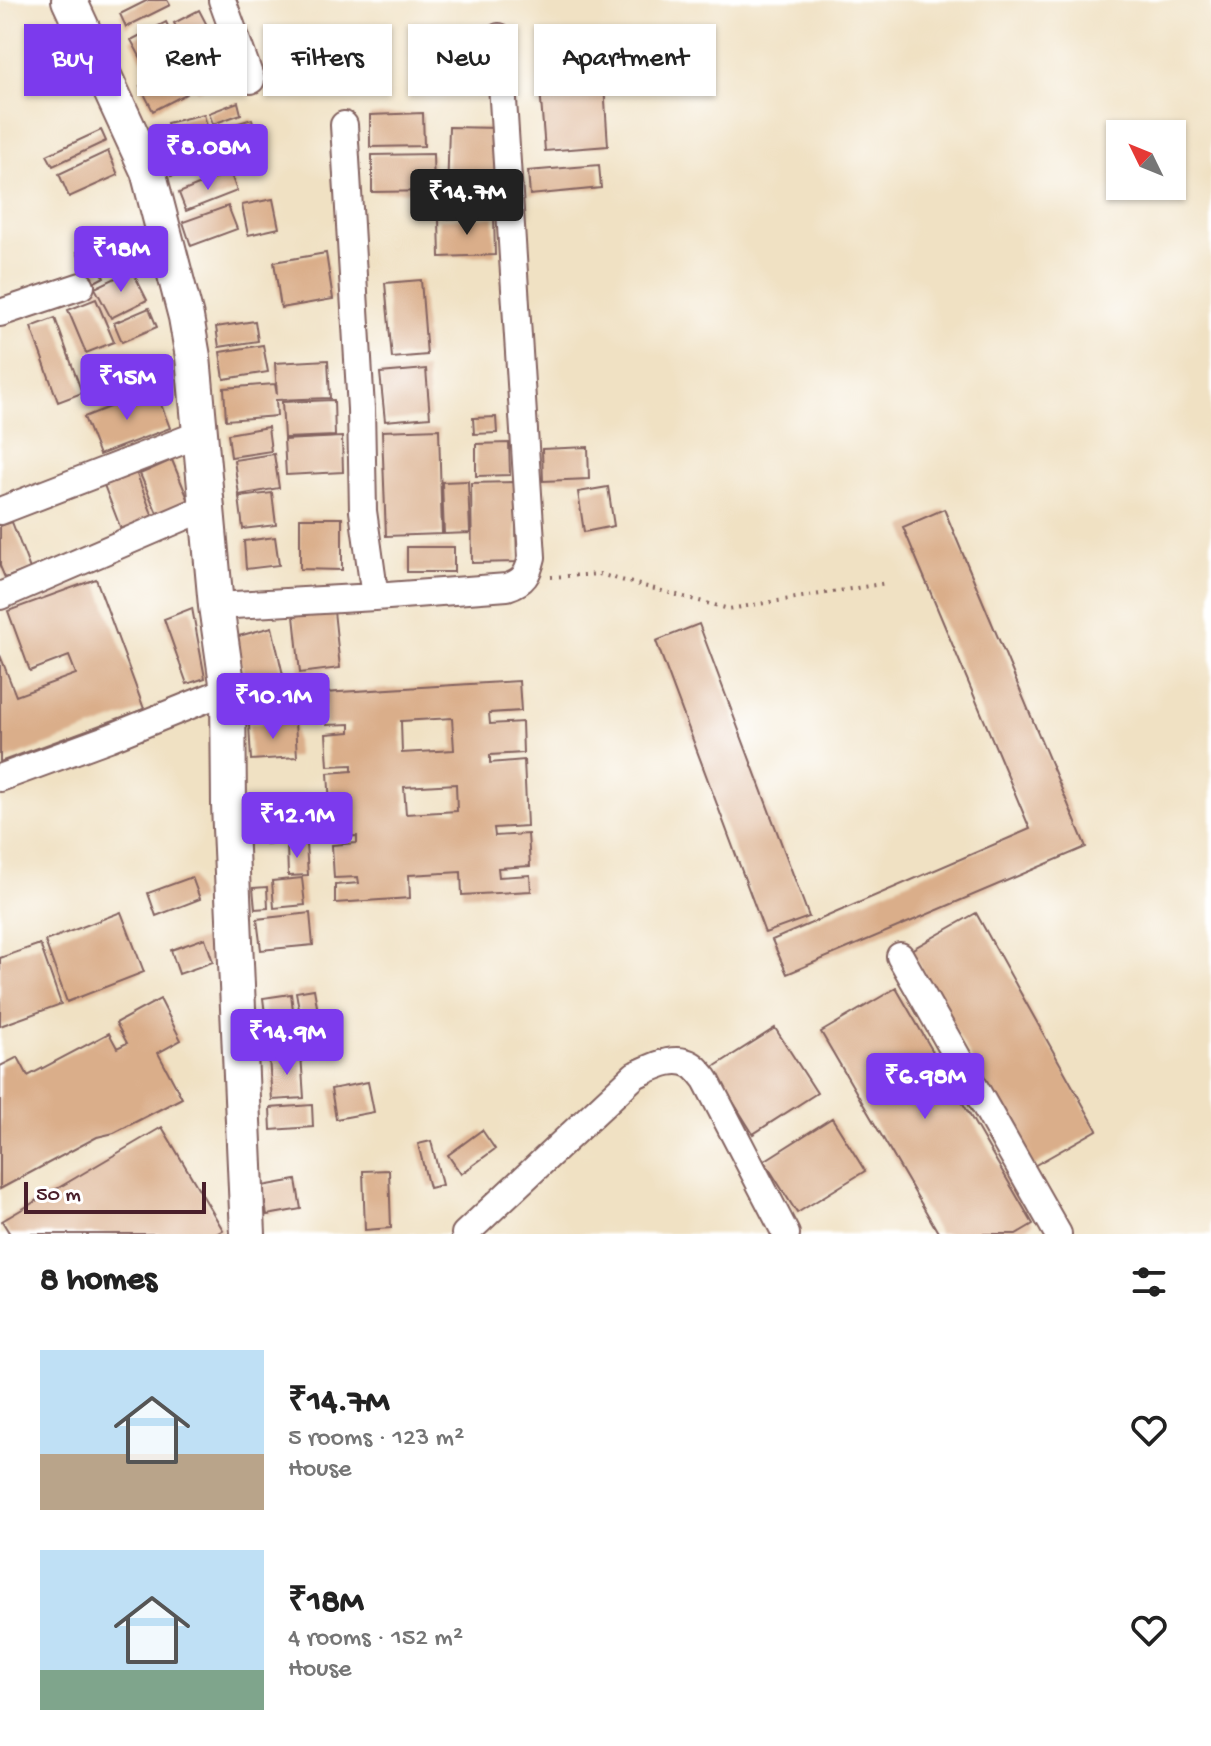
<!DOCTYPE html>
<html lang="en">
<head>
<meta charset="utf-8">
<style>
  :root { --surface:#fff; --page:#f6f6f6; --text:#222; --muted:#767676; --accent:#7c3aed }
  body { margin:0; font-family:"Gochi Hand",sans-serif; background:var(--page); color:var(--text); height:100vh; display:flex; flex-direction:column; font-size:30px; white-space:nowrap }
  * { box-sizing:border-box; margin:0 }
  p { font-size:26px; color:var(--muted) }
  .icon { flex:none; width:44px; height:44px; fill:none; stroke:currentColor; stroke-width:2; stroke-linecap:round; stroke-linejoin:round }
  .map { position:relative; height:1234px; overflow:hidden }
  .sheet { display:flex; flex-direction:column; background:var(--surface); flex:1 }
  .sheet>* { flex:none }
  .guide { position:absolute; left:24px; top:24px; width:800px; height:72px; display:flex; gap:16px }
  .needle { width:52px; rotate:313deg }
  .fabs { position:absolute; left:1106px; top:120px; display:grid; gap:16px }
  .fabs a { display:grid; place-items:center; width:80px; height:80px; border-radius:0px; background:var(--surface); box-shadow:0 2px 6px #0004; font-size:40px }
  .scale { position:absolute; left:24px; bottom:20px; width:182px; box-sizing:border-box; padding-left:8px; border:4px solid #4a1f2b; border-top:0; font-size:22px; line-height:28px; white-space:nowrap; color:#4a1f2b; -webkit-text-stroke:6px #fff; paint-order:stroke }
  .price { position:absolute; translate:-50% -68px; padding:0 18px; border-radius:8px; background:var(--accent); color:#fff; font-size:26px; line-height:52px; filter:drop-shadow(0 2px 4px #0008) }
  .price::after { content:''; position:absolute; left:50%; top:48px; width:24px; height:18px; margin-left:-12px; background:inherit; clip-path:polygon(0 0,100% 0,50% 100%) }
  .price.on { background:#222; color:#fff }
  ul { padding:0; list-style:none }
  li { display:flex; align-items:center; gap:24px; height:200px; padding:0 40px }
  li span { display:grid; place-items:center; flex:none; width:224px; height:160px; border-radius:0px; color:#555 }
  li>.icon { margin-inline-start:auto }
  span .icon { width:96px; height:96px; fill:#fffc; stroke-width:1 }
  li b { font-size:34px }
  h2 { display:flex; justify-content:space-between; align-items:center; height:96px; padding:0 40px; font-size:34px }
  .tag { padding:0 28px; border-radius:0px; background:var(--surface); box-shadow:0 2px 6px #0004; font-size:28px; line-height:72px }
  .tag.on { background:var(--accent); color:#fff }
  .map>svg:first-child { display:block }
  .building { fill:#daae8a; fill-rule:evenodd }
  .lines { fill:none; stroke-linecap:round; stroke-linejoin:round }
  .minor-casing { stroke:#846360; stroke-width:30 }
  .tertiary-casing { stroke:#846360; stroke-width:38 }
  .path { stroke:#846360; stroke-width:4; stroke-dasharray:2 6; stroke-linecap:butt }
  .minor { stroke:#fff; stroke-width:26 }
  .tertiary { stroke:#fff; stroke-width:34 }
</style>
</head>
<body>
<div class="map">
<svg width="1211" height="1234" viewBox="0 0 1211 1234">
  <rect width="100%" height="100%" fill="#fff"/>
  <filter id="ink" filterUnits="userSpaceOnUse"><feTurbulence type="fractalNoise" baseFrequency=".0125" numOctaves="2"/><feDisplacementMap in="SourceGraphic" scale="16" xChannelSelector="R" yChannelSelector="G"/><feConvolveMatrix kernelMatrix="1 2 1 2 8 2 1 2 1" color-interpolation-filters="sRGB"/></filter>
  <filter id="wash" filterUnits="userSpaceOnUse"><feTurbulence type="fractalNoise" baseFrequency=".006" numOctaves="4" result="noise"/><feDisplacementMap in="SourceGraphic" scale="32" xChannelSelector="R" yChannelSelector="G"/><feGaussianBlur stdDeviation="1.8" result="paint"/><feColorMatrix in="noise" values="0 0 0 0 0 0 0 0 0 0 0 0 0 0 0 0 0 1.4 0 .05"/><feComposite in="paint" operator="in"/></filter>
  <g filter="url(#wash)">
    <rect width="100%" height="100%" fill="#f0e1c3"/>
    <g id="blocks">
      <path class="building" d="M148,0H167L170,5L126,27L120,14Z
        M199,10L211,33L186,46L174,23Z
        M166,22L177,45L143,62L131,40Z
        M217,34L235,72L198,91L179,54Z
        M173,69L186,94L153,111L140,86Z
        M603,70L608,146L545,151L539,75Z
        M238,102L241,114L213,124L209,113Z
        M423,113L424,146L370,147V115Z
        M204,114L210,139L174,148L167,123Z
        M252,119L262,151L226,162L216,130Z
        M449,127L497,128L494,198L447,197Z
        M101,130L106,141L53,166L47,155Z
        M204,149L208,167L171,176L166,158Z
        M108,151L118,175L69,197L59,174Z
        M433,154L434,191L372,192V155Z
        M599,165L601,188L530,195L528,171Z
        M230,172L237,191L186,211L179,193Z
        M273,199L279,228L248,235L242,205Z
        M228,206L237,229L191,246L183,222Z
        M494,217L495,255L440,257L439,219Z
        M90,246L104,277L91,284L77,252Z
        M326,253L333,299L281,308L274,262Z
        M132,270L147,300L111,318L95,288Z
        M421,280L427,355L392,358L385,283Z
        M96,299L114,342L86,353L68,310Z
        M149,308L157,327L122,342L114,323Z
        M55,318L82,393L58,402L31,327Z
        M255,321L258,341L219,347L216,327Z
        M263,345L268,372L224,379L220,352Z
        M328,360L330,398L276,400L277,416L226,420L224,388L275,384L277,395L275,363Z
        M426,369L430,417L385,421L380,373Z
        M155,389L170,428L99,455L84,417Z
        M334,400L335,436L284,438L282,402Z
        M496,417L497,433L474,434L473,418Z
        M268,427L271,451L231,457L228,434Z
        M439,429L442,534L386,536L382,431Z
        M342,437L343,472L286,475L284,440Z
        M509,443L510,475L476,476V444Z
        M588,447L589,479L543,481L542,449Z
        M274,454L279,488L239,495L234,460Z
        M172,460L191,506L160,520L140,474Z
        M136,472L156,525L124,537L104,485Z
        M468,481L470,533L444,534L442,482Z
        M515,482L517,562L472,563L471,483Z
        M608,487L614,526L584,532L578,492Z
        M272,493L276,525L243,529L239,497Z
        M944,509L1086,847L787,974L772,940L1030,829L903,527Z
        M300,518H342V570L300,569Z
        M12,522L30,569L5,578L0,566V526Z
        M275,537L279,565L246,569L244,541Z
        M407,547H454V572H407Z
        M96,579L144,709L0,762V655L16,696L76,674L69,656L30,671L8,611Z
        M192,608L205,678L187,684L164,619Z
        M334,611L340,668L300,673L294,616Z
        M699,624L809,917L765,933L656,641Z
        M272,627L283,675L246,684L235,637Z
        M519,681L521,711L489,713L490,724L522,722L523,753L490,755V763L524,760L527,826L494,828L495,836L528,834L530,866L498,868L499,877L530,875L531,891L462,895L461,872L409,875L410,898L335,903V885L359,883L358,877L334,878L332,845L357,843V836L332,837L328,773L352,771V765L328,766L326,734L350,732V724L326,725L324,693ZM452,718L454,750L402,753L401,721ZM456,784L457,811L406,814L404,787Z
        M288,688L291,715L243,721L240,695Z
        M295,722L297,757L251,760L249,724Z
        M295,823L298,838L266,844L263,829Z
        M306,844L308,875L288,876L287,845Z
        M192,877L200,899L156,916L148,893Z
        M302,878L305,905L274,908L272,881Z
        M267,887L268,908L255,909L253,888Z
        M121,912L144,972L67,1002L45,941Z
        M310,913L313,945L261,950L257,919Z
        M976,913L1097,1130L1032,1167L911,950Z
        M205,938L213,962L179,974L171,950Z
        M40,944L61,1004L0,1026V958Z
        M896,988L1033,1224L1016,1234H939L821,1032Z
        M314,989L318,1012L300,1015L296,992Z
        M291,994L294,1018L266,1022L263,998Z
        M160,999L181,1040L158,1053L182,1098L114,1133L97,1137L0,1189V1066L18,1057L28,1076L109,1033L117,1048L127,1043L116,1023Z
        M300,1025L302,1046L268,1049L265,1029Z
        M775,1028L817,1093L753,1134L712,1068Z
        M301,1054L304,1098L272,1100L269,1057Z
        M368,1082L374,1112L336,1119L331,1089Z
        M312,1105L313,1127L271,1130L270,1108Z
        M832,1118L865,1171L797,1213L764,1161Z
        M162,1127L223,1230L216,1234H10L2,1221Z
        M482,1130L495,1149L461,1174L448,1155Z
        M431,1141L442,1185L429,1188L418,1144Z
        M389,1170L391,1228L365,1230L363,1171Z
        M296,1180L301,1209L267,1215L262,1186Z"/>
    </g>
  </g>
  <g filter="url(#ink)">
    <use href="#blocks" fill-opacity="0" stroke="#846360" stroke-width="2"/>
    <g class="lines">
      <g class="minor-casing">
        <path id="minor" d="M222,0L251,80
          M0,313L81,286
          M0,511L200,434
          M0,596L207,507
          M375,597L507,587C524,582 528,574 532,557L499,37
          M216,606L375,597L363,511L361,409L344,125
          M0,778L109,738L228,690
          M900,956L1058,1234
          M465,1234L635,1075C652,1068 674,1054 692,1065C697,1068 702,1075 706,1080L786,1234"/>
      </g>
      <g class="tertiary-casing">
        <path id="tertiary" d="M69,0L148,171L186,317L193,357L216,606L228,690L229,805L248,1234"/>
      </g>
      <path class="path" d="M551,577L599,574L729,609L887,583"/>
      <use href="#minor" class="minor"/>
      <use href="#tertiary" class="tertiary"/>
    </g>
  </g>
</svg>
<div class="fabs">
<a><svg class="needle" viewBox="-14 -14 28 28"><path d="M0-13l5 13h-10z" fill="#e53935"/><path d="M0 13l5-13h-10z" fill="#767676"/></svg></a>
</div>
<div class="scale">50 m</div>
<b class="price" style="left:208px;top:192px">₹8.08M</b>
<b class="price on" style="left:467px;top:237px">₹14.7M</b>
<b class="price" style="left:121px;top:294px">₹18M</b>
<b class="price" style="left:127px;top:422px">₹15M</b>
<b class="price" style="left:273px;top:741px">₹10.1M</b>
<b class="price" style="left:297px;top:860px">₹12.1M</b>
<b class="price" style="left:287px;top:1077px">₹14.9M</b>
<b class="price" style="left:925px;top:1121px">₹6.98M</b>
<div class="guide">
<a class="tag on">Buy</a>
<a class="tag">Rent</a>
<a class="tag">Filters</a>
<a class="tag">New</a>
<a class="tag">Apartment</a>
</div>
</div>
<section class="sheet">
<h2>8 homes<svg class="icon" aria-label="filters" viewBox="0 0 24 24"><path d="M4 7h16M4 17h16"/><circle cx="9" cy="7" r="2"/><circle cx="15" cy="17" r="2"/></svg></h2>
<ul>
<li><span style="background:linear-gradient(#bfe0f5 65%,#b9a48a 0)"><svg class="icon" aria-label="home" viewBox="0 0 24 24"><path d="M3 11l9-7 9 7M6 9v11h12V9"/></svg></span><div><b>₹14.7M</b><p>5 rooms · 123 m²</p><p>House</p></div><svg class="icon" aria-label="heart" viewBox="0 0 24 24"><path d="M12 20l-8-8c-3-5 5-10 8-4 3-6 11-1 8 4z"/></svg></li>
<li><span style="background:linear-gradient(#bfe0f5 75%,#7fa58c 0)"><svg class="icon" aria-label="home" viewBox="0 0 24 24"><path d="M3 11l9-7 9 7M6 9v11h12V9"/></svg></span><div><b>₹18M</b><p>4 rooms · 152 m²</p><p>House</p></div><svg class="icon" aria-label="heart" viewBox="0 0 24 24"><path d="M12 20l-8-8c-3-5 5-10 8-4 3-6 11-1 8 4z"/></svg></li>
</ul>
</section>
</body>
</html>
